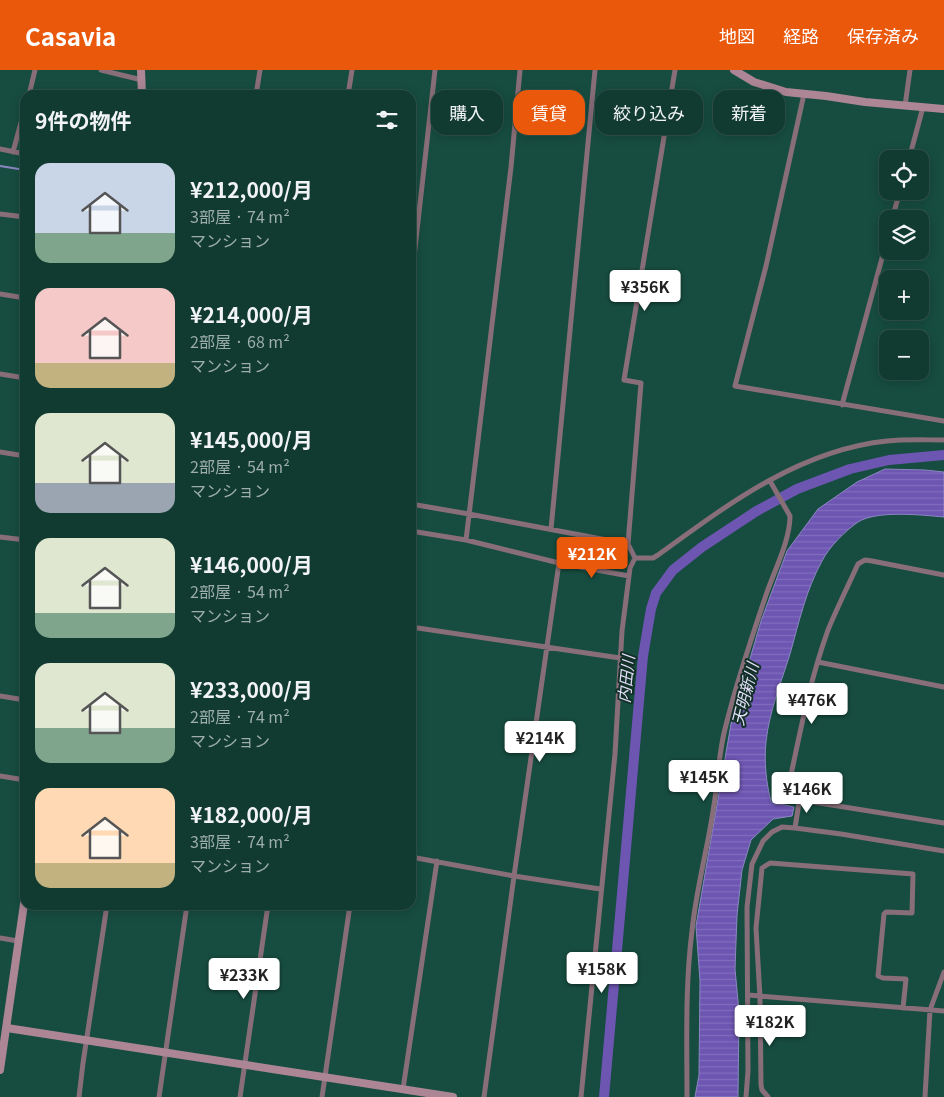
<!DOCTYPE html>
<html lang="ja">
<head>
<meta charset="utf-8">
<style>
  :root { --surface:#113a30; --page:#1a4138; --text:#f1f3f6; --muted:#9cadab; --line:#30544c; --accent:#ea580c }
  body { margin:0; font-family:Georgia,"Noto Sans JP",serif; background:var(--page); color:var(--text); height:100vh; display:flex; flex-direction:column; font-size:19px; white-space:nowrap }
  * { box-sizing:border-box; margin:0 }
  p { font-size:16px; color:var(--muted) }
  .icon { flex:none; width:28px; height:28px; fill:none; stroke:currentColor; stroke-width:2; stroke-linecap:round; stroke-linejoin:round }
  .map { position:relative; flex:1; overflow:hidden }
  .drawer { position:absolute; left:20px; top:20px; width:396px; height:820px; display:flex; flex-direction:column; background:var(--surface); border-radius:15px; box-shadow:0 2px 12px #0003,0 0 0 1px var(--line) }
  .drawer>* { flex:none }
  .top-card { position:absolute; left:431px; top:20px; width:438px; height:45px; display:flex; gap:10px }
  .tools { position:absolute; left:879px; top:80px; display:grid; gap:10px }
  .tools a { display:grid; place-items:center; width:50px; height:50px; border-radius:10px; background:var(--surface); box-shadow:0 2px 12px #0003,0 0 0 1px var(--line); font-size:25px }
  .price { position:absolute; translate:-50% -42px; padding:0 11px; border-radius:5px; background:#fff; color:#222; font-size:16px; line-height:32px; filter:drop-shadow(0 1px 2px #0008) }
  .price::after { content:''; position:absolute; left:50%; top:30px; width:15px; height:11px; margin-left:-8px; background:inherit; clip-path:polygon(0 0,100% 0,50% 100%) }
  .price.current { background:var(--accent); color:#fff }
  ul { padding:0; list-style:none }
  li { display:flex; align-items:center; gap:15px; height:125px; padding:0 15px }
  li span { display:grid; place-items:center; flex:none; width:140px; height:100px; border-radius:15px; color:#555 }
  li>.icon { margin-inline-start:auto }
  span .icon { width:60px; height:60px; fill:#fffc; stroke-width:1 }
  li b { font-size:21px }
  h2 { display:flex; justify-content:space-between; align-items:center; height:60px; padding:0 15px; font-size:21px }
  .tag { padding:0 18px; border-radius:15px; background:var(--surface); box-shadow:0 2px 12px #0003,0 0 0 1px var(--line); font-size:18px; line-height:45px }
  .tag.current { background:var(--accent); color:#fff }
  header { display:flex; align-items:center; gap:30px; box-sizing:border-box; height:70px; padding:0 25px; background:var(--accent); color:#fff }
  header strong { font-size:24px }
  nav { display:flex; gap:28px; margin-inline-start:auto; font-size:18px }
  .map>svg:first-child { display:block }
  .water { fill:url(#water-rules); stroke:#8c86c3 }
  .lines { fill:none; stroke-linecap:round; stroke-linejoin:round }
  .stream { stroke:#8c86c3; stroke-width:2 }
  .river { stroke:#6d55b2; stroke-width:10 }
  .street { stroke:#886e78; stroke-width:5 }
  .secondary { stroke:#ad8695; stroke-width:8 }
  .labels { text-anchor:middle; stroke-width:4; stroke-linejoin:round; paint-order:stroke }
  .water-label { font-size:16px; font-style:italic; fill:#e3dff9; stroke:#123027 }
</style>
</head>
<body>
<header>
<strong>Casavia</strong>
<nav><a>地図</a><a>経路</a><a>保存済み</a></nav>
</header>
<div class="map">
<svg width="944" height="1027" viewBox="0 0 944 1027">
  <defs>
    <pattern id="water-rules" width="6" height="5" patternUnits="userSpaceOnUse" patternTransform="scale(1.25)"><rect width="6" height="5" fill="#6d55b2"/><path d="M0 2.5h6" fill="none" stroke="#816ebd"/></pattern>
  </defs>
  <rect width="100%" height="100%" fill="#174d40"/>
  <path class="water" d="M885,399L925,400L944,402V447C922,445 877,440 858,452C845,461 829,477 822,491C806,520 799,552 790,584C781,613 769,642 766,672C764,693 766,711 771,732L794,737L792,746L773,749L751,770L742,800L737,845L735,899L739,942L738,1027H695L699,1005L700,911L696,856L731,654L761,551L787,481L818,439L857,412Z"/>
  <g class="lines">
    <path class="stream" d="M0,96L25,100"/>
    <path class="river" d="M604,1027L643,586L651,539L656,523L673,500L702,477L755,442L797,419L850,399L889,390L944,385"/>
    <path class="street" d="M101,0L142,10
      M804,24L766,196L735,316L944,351
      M29,25L35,0
      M256,25L260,0
      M348,25L352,0
      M905,36L910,0
      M0,79L25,84
      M13,82L25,38
      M909,89L923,37
      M0,144L25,147
      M892,149L900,121
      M411,214L435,0
      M0,224L25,228
      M0,304L25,308
      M842,335L888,166
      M0,382L25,386
      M411,434L469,444L628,474
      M551,459L595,0
      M411,461L466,470L559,493L629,506
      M0,467L25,470
      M466,470L511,97L520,0
      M635,488H653L658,485C727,435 799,380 887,371C906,369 925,370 944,370
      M944,505L872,491L865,490L858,494C848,516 837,538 828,560C811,607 801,657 791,705L793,711L813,732L944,753
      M411,557L620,588
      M818,592L944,617
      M0,626L25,630
      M0,706L25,710
      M795,758L801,720
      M411,787L514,806L600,819
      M0,868L18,871
      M748,925L944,941
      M403,1019L437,791
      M79,1027L83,993L107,835
      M159,1027L187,835
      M240,1027L268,835
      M322,1027L350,835
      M484,1027L514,806L559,493
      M581,1027L615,684L622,561L630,498L635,488L628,474L641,313L624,310L675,0
      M687,1027C687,972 685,916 692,861C696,820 707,781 713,741C718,714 718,686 725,659C736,614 751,569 766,525C774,501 790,471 790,446L770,411
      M746,1027L748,1001L747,837L752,794L763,771L772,762L782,757L795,758L841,764L944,781
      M768,1027L762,1020L761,1015L760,928L756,858L762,798L770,793L913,804L912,843L886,842L884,844L878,906L883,908L906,909L903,938
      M925,1027L930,940L944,902"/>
    <path class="secondary" d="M141,0L142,25
      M734,0L754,12L786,22L826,26L865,32L944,39
      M7,958L453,1027
      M0,1000L25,827"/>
  </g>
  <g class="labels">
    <g class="water-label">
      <text transform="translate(626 609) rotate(-84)" y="6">内田川</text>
      <text transform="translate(745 624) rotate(-76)" y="6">天明新川</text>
    </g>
  </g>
</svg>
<div class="tools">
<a><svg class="icon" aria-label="locate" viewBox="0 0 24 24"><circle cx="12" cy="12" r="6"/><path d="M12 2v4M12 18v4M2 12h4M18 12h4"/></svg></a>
<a><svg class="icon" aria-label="layers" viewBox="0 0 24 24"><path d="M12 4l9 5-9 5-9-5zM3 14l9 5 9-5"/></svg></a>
<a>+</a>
<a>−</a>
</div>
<b class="price" style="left:645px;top:242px">¥356K</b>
<b class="price current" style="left:592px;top:509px">¥212K</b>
<b class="price" style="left:812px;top:655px">¥476K</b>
<b class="price" style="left:540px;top:693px">¥214K</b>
<b class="price" style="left:704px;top:732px">¥145K</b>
<b class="price" style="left:807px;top:744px">¥146K</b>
<b class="price" style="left:602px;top:924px">¥158K</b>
<b class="price" style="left:244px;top:930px">¥233K</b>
<b class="price" style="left:770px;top:977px">¥182K</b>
<div class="top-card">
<a class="tag">購入</a>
<a class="tag current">賃貸</a>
<a class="tag">絞り込み</a>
<a class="tag">新着</a>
</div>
<section class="drawer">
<h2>9件の物件<svg class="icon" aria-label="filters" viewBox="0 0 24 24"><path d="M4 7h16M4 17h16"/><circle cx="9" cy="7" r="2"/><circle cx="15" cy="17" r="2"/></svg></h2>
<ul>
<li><span style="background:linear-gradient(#c9d6e8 70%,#7fa58c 0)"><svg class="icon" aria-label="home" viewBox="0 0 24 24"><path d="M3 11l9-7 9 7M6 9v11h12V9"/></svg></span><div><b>¥212,000/月</b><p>3部屋 · 74 m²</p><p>マンション</p></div></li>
<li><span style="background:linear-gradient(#f6c9c9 75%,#c2b280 0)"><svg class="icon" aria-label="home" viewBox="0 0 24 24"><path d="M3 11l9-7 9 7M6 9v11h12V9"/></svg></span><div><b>¥214,000/月</b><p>2部屋 · 68 m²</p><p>マンション</p></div></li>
<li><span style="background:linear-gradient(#dfe7d0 70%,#9aa5b1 0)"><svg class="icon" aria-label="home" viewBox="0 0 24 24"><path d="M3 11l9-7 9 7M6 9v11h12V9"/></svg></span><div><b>¥145,000/月</b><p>2部屋 · 54 m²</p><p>マンション</p></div></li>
<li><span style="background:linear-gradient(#dfe7d0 75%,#7fa58c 0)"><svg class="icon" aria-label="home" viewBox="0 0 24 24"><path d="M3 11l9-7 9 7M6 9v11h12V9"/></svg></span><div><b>¥146,000/月</b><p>2部屋 · 54 m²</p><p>マンション</p></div></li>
<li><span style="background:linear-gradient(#dfe7d0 65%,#7fa58c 0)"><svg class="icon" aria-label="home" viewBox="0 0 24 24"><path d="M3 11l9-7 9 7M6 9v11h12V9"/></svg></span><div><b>¥233,000/月</b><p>2部屋 · 74 m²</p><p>マンション</p></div></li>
<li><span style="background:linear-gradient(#ffd9b3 75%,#c2b280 0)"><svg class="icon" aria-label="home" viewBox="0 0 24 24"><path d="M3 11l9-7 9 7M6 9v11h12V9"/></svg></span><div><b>¥182,000/月</b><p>3部屋 · 74 m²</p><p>マンション</p></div></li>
</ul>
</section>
</div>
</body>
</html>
